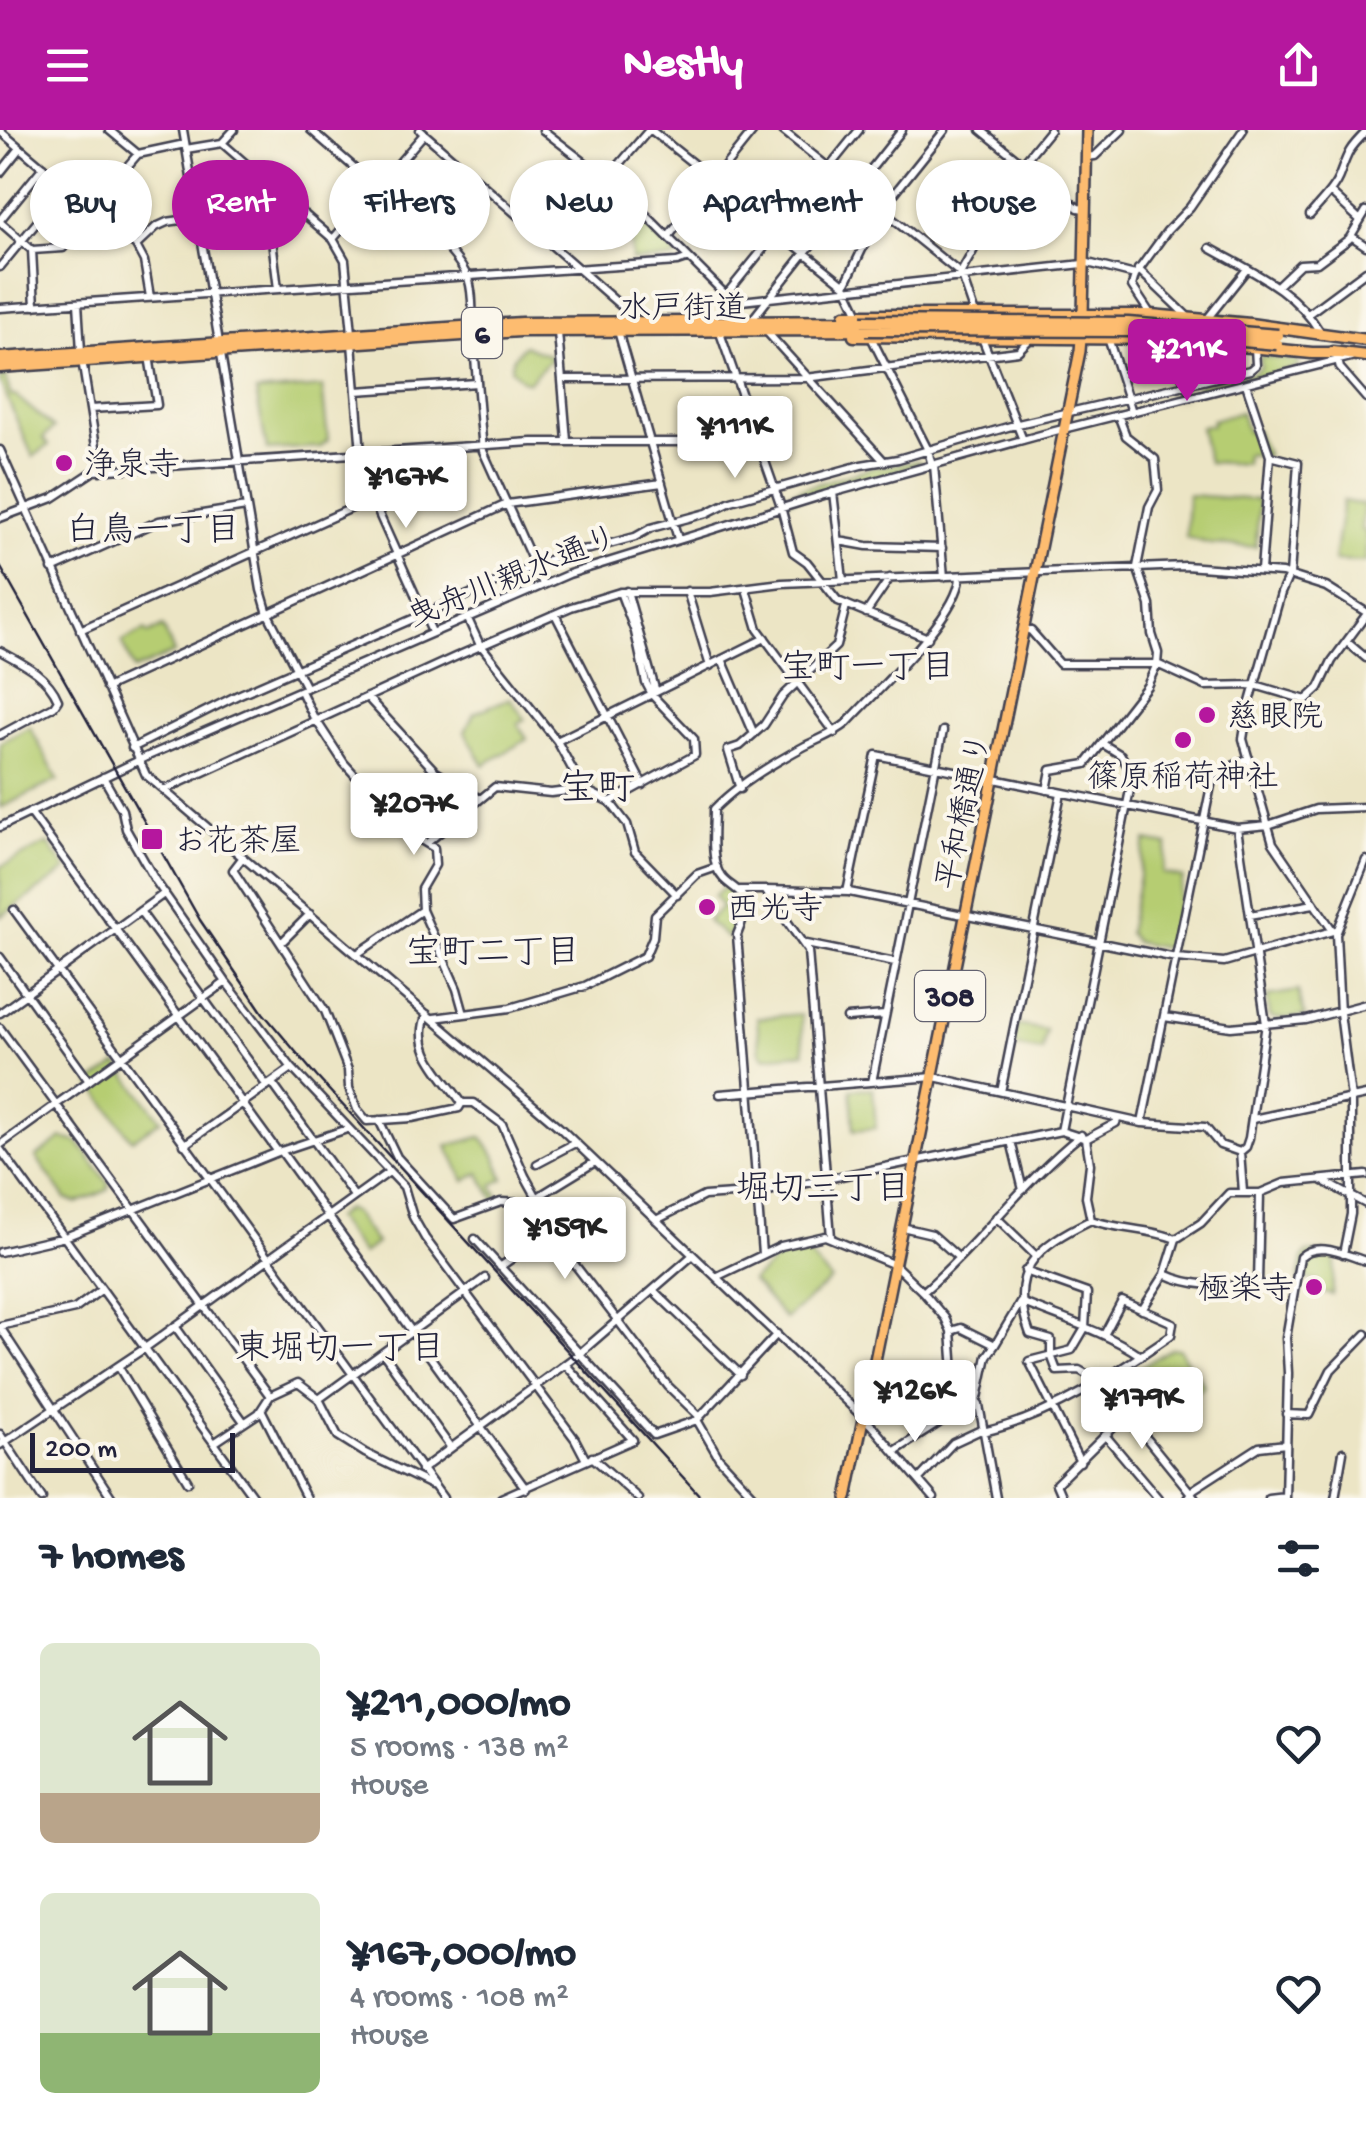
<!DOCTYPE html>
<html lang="en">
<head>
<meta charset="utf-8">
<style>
  :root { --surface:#fff; --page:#f2f2f3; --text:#1f2937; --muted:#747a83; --accent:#b5179e }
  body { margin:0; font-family:"Gochi Hand","Klee One",sans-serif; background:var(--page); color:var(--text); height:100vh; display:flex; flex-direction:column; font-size:38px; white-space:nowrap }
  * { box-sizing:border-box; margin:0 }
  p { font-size:32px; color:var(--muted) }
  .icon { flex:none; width:55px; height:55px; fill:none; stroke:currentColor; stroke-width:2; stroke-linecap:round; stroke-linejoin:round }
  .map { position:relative; height:1368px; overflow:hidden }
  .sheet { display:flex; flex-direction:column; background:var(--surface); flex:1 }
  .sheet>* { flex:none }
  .guide { position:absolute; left:30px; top:30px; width:1308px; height:90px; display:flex; gap:20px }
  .scale { position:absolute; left:30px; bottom:25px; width:205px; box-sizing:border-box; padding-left:10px; border:5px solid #22223b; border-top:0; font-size:28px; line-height:35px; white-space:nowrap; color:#22223b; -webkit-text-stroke:8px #fbf7ec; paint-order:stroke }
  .price { position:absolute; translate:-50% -85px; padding:0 22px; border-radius:10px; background:#fff; color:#222; font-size:32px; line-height:65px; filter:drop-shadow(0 2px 5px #0008) }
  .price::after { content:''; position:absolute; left:50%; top:60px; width:30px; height:22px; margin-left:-15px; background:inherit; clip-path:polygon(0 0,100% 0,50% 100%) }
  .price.on { background:var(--accent); color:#fff }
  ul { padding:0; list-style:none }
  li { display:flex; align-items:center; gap:30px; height:250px; padding:0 40px }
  li span { display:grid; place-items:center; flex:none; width:280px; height:200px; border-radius:15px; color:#555 }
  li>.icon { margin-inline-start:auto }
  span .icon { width:120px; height:120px; fill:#fffc; stroke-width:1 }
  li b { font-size:42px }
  h2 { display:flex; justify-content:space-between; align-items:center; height:120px; padding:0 40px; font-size:42px }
  .chip { padding:0 35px; border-radius:45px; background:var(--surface); box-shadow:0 2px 8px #0004; font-size:35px; line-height:90px }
  .chip.on { background:var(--accent); color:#fff }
  header { display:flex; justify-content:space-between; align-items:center; height:130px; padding:0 40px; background:var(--accent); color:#fff; font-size:45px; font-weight:700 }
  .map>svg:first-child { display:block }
  .green { fill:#b6cd72; stroke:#6c7856; stroke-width:2.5 }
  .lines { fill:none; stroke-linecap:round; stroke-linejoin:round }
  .minor-casing { stroke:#403f50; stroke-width:11 }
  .major-casing { stroke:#403f50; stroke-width:14 }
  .highway-casing { stroke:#403f50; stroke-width:15 }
  .minor { stroke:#fff; stroke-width:6 }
  .major { stroke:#fdbc6f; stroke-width:9 }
  .highway { stroke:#fdbc6f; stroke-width:10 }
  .rail { stroke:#22223b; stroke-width:2.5 }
  .highway-bridge-casing { stroke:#403f50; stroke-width:15; stroke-linecap:butt }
  .highway-bridge { stroke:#fdbc6f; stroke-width:10 }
  .poi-dot { fill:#b5179e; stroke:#fbf7ec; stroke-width:4 }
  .labels { text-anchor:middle; stroke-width:8; stroke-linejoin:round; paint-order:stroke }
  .shield { fill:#fbf7ec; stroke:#636270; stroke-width:2.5 }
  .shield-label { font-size:30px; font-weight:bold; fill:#22223b }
  .street-label { font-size:32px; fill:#22223b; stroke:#fbf7ec }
  .poi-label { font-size:32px; fill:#22223b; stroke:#fbf7ec; text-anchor:start }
  .neighbourhood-label { font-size:35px; fill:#22223b; stroke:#fbf7ec }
  .quarter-label { font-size:38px; fill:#22223b; stroke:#fbf7ec }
</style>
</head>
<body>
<header><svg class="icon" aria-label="menu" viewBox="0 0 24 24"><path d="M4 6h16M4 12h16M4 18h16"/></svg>Nestly<svg class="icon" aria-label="share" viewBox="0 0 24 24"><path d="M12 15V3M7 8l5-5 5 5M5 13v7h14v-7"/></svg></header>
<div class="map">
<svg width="1366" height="1368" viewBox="0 0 1366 1368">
  <rect width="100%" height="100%" fill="#fbf7ec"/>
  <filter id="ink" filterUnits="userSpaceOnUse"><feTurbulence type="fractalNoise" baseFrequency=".01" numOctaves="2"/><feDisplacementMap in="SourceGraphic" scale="20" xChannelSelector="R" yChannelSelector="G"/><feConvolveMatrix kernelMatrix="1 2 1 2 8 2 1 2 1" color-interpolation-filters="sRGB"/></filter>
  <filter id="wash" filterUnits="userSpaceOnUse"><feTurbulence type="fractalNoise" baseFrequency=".0048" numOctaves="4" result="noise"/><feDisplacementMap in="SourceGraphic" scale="40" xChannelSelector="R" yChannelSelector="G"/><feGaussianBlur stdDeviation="2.25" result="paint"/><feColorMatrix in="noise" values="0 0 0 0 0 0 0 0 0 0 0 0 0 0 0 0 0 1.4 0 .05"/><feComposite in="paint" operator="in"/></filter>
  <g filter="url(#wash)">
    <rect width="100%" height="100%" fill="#ece5c5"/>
    <path class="green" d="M643,91L676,125L675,129L632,131L631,102Z
      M524,215L553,227L528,252L522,250L511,238L513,228Z
      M1260,226L1298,231L1299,237L1199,262L1197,256L1200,254L1253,243L1261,237Z
      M5,246L11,266H16L54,298L43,308L49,315L33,327L0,252V247Z
      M322,257L328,310L320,317L267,320L256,262Z
      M1241,282L1247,302L1256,300L1267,326L1246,324L1245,334L1208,332L1200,297L1212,295V290Z
      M918,331L920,333L915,336L790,370L782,369L787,363L870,338Z
      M1188,365L1259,370L1256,417L1210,414L1186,407Z
      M1343,371L1364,375L1361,400L1366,401V432L1334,431Z
      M163,497L174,523L134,540L122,512L145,500L148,504Z
      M510,568L525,589L518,594L527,609L484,635L465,602L474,583Z
      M30,597L58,650L0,678V613Z
      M1146,711L1168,715L1163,743L1183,748L1169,819L1135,812L1128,803Z
      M48,713L67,740L0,787V737Z
      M727,754L738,764C741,781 740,795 727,808L707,791L722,777L714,766Z
      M1298,861L1305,886L1277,889L1270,887L1267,866Z
      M801,884L804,923L764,927L760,922L757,888Z
      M1017,895L1046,900L1042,921L1013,916Z
      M118,934L161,990L132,1010L91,953Z
      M873,958L876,998L854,1000L851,959Z
      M481,1007L495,1025L504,1049L492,1055L500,1070L496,1072L479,1043L465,1051L447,1016Z
      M62,1008L78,1012L109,1054L108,1060L77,1073L66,1069L36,1027Z
      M346,1079L354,1083L376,1113L362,1124L335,1088Z
      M802,1117L831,1150L785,1189L752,1151L781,1125Z
      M1324,1122L1336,1125L1332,1165L1320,1162L1317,1151L1299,1148L1303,1128L1307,1123Z
      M1172,1218L1179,1219L1204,1256L1192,1264L1194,1268L1165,1287L1134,1241Z"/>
  </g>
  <g filter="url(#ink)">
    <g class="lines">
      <g class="minor-casing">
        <path id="minor" d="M109,0L138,24L185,14
          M183,0L261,460L268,484L306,558
          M311,0L448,119C475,150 471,156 473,195
          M420,0L637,190
          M543,0L623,62L726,165L743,191
          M651,0L845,155L859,184
          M782,0L956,140L962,146L975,184
          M981,0L1078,78L1085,79
          M0,1L136,116
          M222,13L333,109L424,4
          M186,19L222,13L234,0
          M1086,27L1095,26L1122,0
          M0,43L20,18
          M1330,62L1359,89
          M91,78L138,24
          M1310,85C1320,73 1335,59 1340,44C1348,22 1349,19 1366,2
          M0,90L43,37
          M0,92L32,120L35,176
          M1351,106L1366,116
          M668,107L754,0
          M333,109L345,130L352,203
          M552,113L649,0
          M1210,118C1252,142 1294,159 1320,202
          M32,120L63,118L94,80
          M1084,132L1135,145L1132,156L1151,185
          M0,137L66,57
          M1138,139L1187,186
          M960,144L1023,33L1050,0
          M1135,145L1167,101L1190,77L1243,0
          M845,155L881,80L945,0
          M1278,155L1300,134L1317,133L1349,109L1366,81
          M726,165L859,0
          M150,167L144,131L136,116L156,97L167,92L236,82L259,96L272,110L278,159
          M732,172L1083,134
          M78,173L81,221
          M0,178L677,132L689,128
          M1308,184L1366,141
          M1207,189L1247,139
          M751,191L902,0
          M719,200L781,377L793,422L807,432L838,471L928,508
          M765,200L883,330
          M618,201L678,409
          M558,202L567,311
          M473,205L483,321L543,454
          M871,207L928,320L932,336
          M982,208L1023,310
          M1108,208L1132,282
          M1167,210L1187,258
          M352,213L361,323L370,364L432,502
          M82,230L100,341
          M1338,230L1340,238L1366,268
          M562,249L806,248L1018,221L1031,208
          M1246,254L1270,326L1298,333L1290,445
          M356,261L477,253
          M90,279L157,275L149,226
          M0,320L146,645L559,997L871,1295L934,1368
          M934,335L944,447
          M833,362L843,450
          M0,388L53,368L94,341L532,312H758
          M839,411L867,416L942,418
          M52,439L159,391L246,377
          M1261,440L1270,326
          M1289,445L1281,463L1248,579L1243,609L1273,713L1331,798
          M746,459L758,499L835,603
          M627,461L656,562
          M687,461L710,536
          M866,483L890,448
          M555,484L643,655
          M467,487L479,513L557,611L583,659
          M1024,498L1031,501L1060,534H1157L1205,556L1255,555L1306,570L1319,558L1332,531L1366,485
          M80,500L372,369
          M1347,512L1366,528
          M0,521C22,533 48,545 58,570L54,576L0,605
          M722,529L754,604
          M106,558L507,374L662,353
          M301,561L315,590
          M367,567L436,642L480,669
          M316,590L344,633L406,701L434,718L435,735L421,759L422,780L457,859L464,884
          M557,611L765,508
          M132,618L238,565L569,421L590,419L635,407L651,398L707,383L731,371L861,335L898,329L1018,294L1250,240L1256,235L1255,218
          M103,647L122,680L126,699L155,750L226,852L292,938L404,1057L413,1087L425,1108L575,1309L586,1330
          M740,659L728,620L740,616L764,595L783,566L836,516L846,476
          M164,660L455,527L571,477L620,462H710L782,453L1185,436L1282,443L1326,457L1366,482
          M1047,660L1051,640L1086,634L1147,556L1157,534L1158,523L1152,504L1150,475L1137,437L1149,377L1158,360L1155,329L1126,306L1118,285
          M610,672L695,625L694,609L653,566L646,553L635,502L620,462
          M30,682L278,1022
          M0,697L148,626L569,444L824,365L1055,301L1351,227
          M1237,698L1266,894L1249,1008L1246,1017L1240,1022L1243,1062
          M427,713L495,657L551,663L583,659L610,672L627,694L635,722L677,765
          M243,727L233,740L325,881L348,940L349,958L357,979L367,991L412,988L459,978L462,973C444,946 411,920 427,884
          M740,760H765L808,821L831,1107
          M765,760L849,762L1176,828L1224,832L1336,800
          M847,762L876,625L1237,698L1268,695L1316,679L1366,677
          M14,780L443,1368
          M140,781L267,956
          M1250,785L1314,774
          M281,813L310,784
          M806,814L895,832
          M357,824L422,780
          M0,827L89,951
          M0,883L165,763
          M1164,887L1231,897L1306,890L1366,874
          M434,888L510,878L585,856L645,826L653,807L655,785L697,744L717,737
          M847,888L885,885
          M0,898L270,1266
          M872,952L943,601
          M272,953L354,1066
          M1001,962L1061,663
          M720,964L934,947L1142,993L1205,997L1220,1015L1240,1022
          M462,973H474L502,994L525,1046L572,1131L668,1256L700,1287
          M1253,989L1366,965
          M379,990L397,1027L454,1089L501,1072L528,1073L595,1032
          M1142,993L1213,646L1249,628
          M1061,1001L1133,645L1121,625L1103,614
          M1086,1009L1090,1034L1086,1067L1091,1090
          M1011,1011L1023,1060
          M0,1015L226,852
          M184,1015L292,938
          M0,1019L254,1368
          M281,1021L526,1359
          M554,1024L575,1013
          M537,1034L554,1025
          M1323,1051L1366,1074
          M996,1087L1036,1126
          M656,1090L704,1066L763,1062L1061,1001L1086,1009L1116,993L1118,988
          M902,1097L932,1104L959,1128
          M475,1109L654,1305L697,1290L777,1204
          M0,1122L65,1107L278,1022L347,999
          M762,1124L737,805C760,751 726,766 716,736C711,718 714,698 714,679C738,654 775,632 805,616C820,608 834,604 847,593C874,563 959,486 960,447
          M1343,1124L1351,1084V968L1340,883L1336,804L1366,730
          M500,1137L554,1098
          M1025,1141L1087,1163L1085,1198L1072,1220L1029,1231L1080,1332
          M1165,1144C1201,1162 1254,1154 1294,1156
          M716,1147L781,1116L825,1106L895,1135L923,1162C979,1114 1023,1051 1081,1005
          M1258,1154L1260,1063L1284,1053L1366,1045
          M653,1160L741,1245
          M923,1162L945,1188L951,1201L954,1242L979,1275L996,1368
          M1021,1172C1062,1189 1104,1201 1141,1226
          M1142,1180L1165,1144L1176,1109
          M0,1196L75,1179L102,1159
          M175,1196L244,1292
          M0,1197L112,1368
          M951,1201L961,1198L995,1215L1020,1173
          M383,1223L451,1318
          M118,1236L188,1352
          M319,1269L485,1148
          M262,1281L306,1368
          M1286,1284L1309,1285L1331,1240L1366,1204
          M697,1290L719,1328L756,1368
          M983,1302C1053,1286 1113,1245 1171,1205L1173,1193L1122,1171L1105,1203
          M0,1304L42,1368
          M1105,1305L1158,1368
          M214,1313L259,1283L270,1266L298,1253L319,1269L338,1306L365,1323L431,1355
          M0,1315L145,1218L389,1042
          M895,1321L978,1268L987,1226L995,1215
          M592,1327L638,1368
          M421,1340L579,1224L693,1125
          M920,1348L953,1313L983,1299
          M501,1368L633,1310L566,1235
          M1062,1368L1056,1354L1124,1287
          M1187,1368L1194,1359L1259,1317L1286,1314
          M1195,1368L1148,1310L1116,1280L1101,1252L1079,1240L1057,1241L1051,1225V1210L1030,1204C1006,1140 1037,1116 1091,1090C1119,1100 1148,1098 1176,1109L1201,1093L1229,1063H1260
          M1268,1368L1285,1366
          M1285,1368L1288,1243L1286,1208L1300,1127C1317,1110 1345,1125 1366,1131
          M1335,1368L1343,1322"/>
      </g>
      <g class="major-casing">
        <path id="major" d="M847,1368L1080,221L1083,185L1087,0"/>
      </g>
      <g class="highway-casing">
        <path id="highway" d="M845,185H1151L1250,194L1366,210
          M854,206L1172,209
          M1199,212L1312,223H1338
          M1332,222L1366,226
          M0,228L521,193L862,191
          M0,237L520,201L865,200"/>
      </g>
      <use href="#minor" class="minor"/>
      <use href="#major" class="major"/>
      <use href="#highway" class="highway"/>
      <path class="rail" d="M0,436L200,790L263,883L317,947L702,1368"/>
      <g class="highway-bridge-casing">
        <path id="highway-bridge" d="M862,191L1128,193L1278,205
          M865,200L1130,201L1277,214"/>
      </g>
      <use href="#highway-bridge" class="highway-bridge"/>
    </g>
  </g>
  <g class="poi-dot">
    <circle cx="64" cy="333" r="10"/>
    <circle cx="1207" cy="585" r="10"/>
    <circle cx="1183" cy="610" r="10"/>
    <rect x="140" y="697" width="24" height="24" rx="5"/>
    <circle cx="707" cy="777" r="10"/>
    <circle cx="1314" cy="1157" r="10"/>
  </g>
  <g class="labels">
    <g class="shield">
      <rect x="462" y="178" width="40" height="50" rx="8"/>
      <rect x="915" y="841" width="70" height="50" rx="8"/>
    </g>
    <g class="shield-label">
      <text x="482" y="213">6</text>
      <text x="950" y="876">308</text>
    </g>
    <g class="street-label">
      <text x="683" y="187">水戸街道</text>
      <text transform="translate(512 445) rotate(-22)" y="11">曳舟川親水通り</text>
      <text transform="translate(962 681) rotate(-78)" y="11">平和橋通り</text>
    </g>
    <g class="poi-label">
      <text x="84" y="344">浄泉寺</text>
      <text x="1227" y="596">慈眼院</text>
      <text x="1183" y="656" text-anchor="middle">篠原稲荷神社</text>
      <text x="174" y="720">お花茶屋</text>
      <text x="727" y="788">西光寺</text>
      <text x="1294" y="1168" text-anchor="end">極楽寺</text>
    </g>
    <g class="neighbourhood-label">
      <text x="153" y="410">白鳥一丁目</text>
      <text x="868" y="547">宝町一丁目</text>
      <text x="493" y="832">宝町二丁目</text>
      <text x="823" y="1068">堀切三丁目</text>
      <text x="340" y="1228">東堀切一丁目</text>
    </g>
    <g class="quarter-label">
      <text x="597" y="669">宝町</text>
    </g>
  </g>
</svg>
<div class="scale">200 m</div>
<b class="price on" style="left:1187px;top:274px">¥211K</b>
<b class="price" style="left:735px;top:351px">¥111K</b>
<b class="price" style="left:406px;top:401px">¥167K</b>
<b class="price" style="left:414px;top:728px">¥207K</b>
<b class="price" style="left:565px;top:1152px">¥159K</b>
<b class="price" style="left:915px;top:1315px">¥126K</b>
<b class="price" style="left:1142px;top:1322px">¥179K</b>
<div class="guide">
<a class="chip">Buy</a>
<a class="chip on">Rent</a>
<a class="chip">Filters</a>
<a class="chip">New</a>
<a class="chip">Apartment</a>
<a class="chip">House</a>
</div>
</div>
<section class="sheet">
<h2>7 homes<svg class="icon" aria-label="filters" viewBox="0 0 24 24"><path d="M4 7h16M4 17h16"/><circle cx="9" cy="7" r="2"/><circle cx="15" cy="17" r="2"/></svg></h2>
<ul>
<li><span style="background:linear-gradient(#dfe7d0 75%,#b9a48a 0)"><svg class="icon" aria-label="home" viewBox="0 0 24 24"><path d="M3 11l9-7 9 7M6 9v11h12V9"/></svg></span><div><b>¥211,000/mo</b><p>5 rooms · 138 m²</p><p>House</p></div><svg class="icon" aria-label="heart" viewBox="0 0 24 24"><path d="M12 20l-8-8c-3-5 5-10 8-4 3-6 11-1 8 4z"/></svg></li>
<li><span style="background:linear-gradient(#dfe7d0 70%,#8fb573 0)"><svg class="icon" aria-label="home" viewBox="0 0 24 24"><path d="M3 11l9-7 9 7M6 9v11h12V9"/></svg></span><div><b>¥167,000/mo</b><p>4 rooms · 108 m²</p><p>House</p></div><svg class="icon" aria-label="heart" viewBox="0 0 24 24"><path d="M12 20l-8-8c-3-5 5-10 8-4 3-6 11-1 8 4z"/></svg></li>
</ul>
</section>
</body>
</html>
